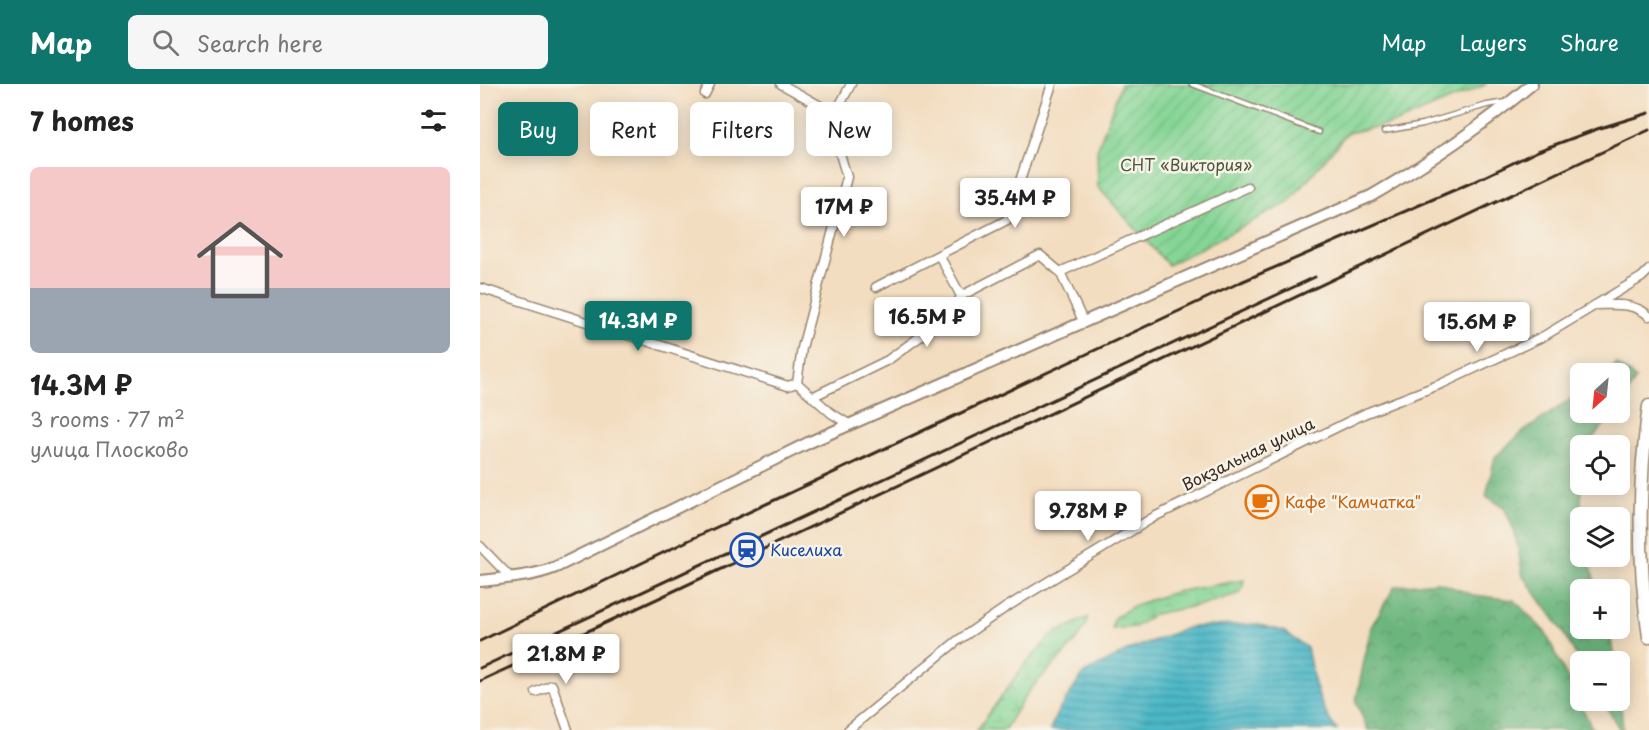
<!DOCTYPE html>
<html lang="en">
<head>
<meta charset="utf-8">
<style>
  :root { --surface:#fff; --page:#f6f6f6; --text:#222; --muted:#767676; --accent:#0f766e }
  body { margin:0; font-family:"Playpen Sans",sans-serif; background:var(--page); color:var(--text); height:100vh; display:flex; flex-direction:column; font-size:22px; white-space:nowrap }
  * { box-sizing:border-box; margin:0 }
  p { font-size:20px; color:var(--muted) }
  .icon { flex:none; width:33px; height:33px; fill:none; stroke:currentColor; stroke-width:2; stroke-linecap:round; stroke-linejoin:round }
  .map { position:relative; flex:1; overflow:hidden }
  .side { display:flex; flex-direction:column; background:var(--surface); width:480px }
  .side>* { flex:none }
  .top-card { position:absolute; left:18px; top:18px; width:570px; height:54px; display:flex; gap:12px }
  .needle { width:39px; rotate:207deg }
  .fabs { position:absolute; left:1090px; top:279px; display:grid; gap:12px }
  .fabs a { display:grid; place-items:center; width:60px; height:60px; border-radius:9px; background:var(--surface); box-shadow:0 3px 15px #0003; font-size:30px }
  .price { position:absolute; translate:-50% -51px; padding:0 14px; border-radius:6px; background:#fff; color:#222; font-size:20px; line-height:39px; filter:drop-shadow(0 2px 3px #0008) }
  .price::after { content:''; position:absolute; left:50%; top:36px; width:18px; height:14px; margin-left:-9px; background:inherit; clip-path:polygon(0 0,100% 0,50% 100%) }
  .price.current { background:var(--accent); color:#fff }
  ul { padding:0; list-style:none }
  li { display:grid; align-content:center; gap:12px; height:318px; padding:0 30px }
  li span { display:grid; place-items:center; height:186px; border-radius:9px; color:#555 }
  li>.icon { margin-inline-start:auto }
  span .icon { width:108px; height:108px; fill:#fffc; stroke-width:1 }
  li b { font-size:26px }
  h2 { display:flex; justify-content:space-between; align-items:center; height:72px; padding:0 30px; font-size:26px }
  .chip { padding:0 21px; border-radius:9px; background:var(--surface); box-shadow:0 3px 15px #0003; font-size:21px; line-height:54px }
  .chip.current { background:var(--accent); color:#fff }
  header { display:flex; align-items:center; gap:36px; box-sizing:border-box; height:84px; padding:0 30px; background:var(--accent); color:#fff }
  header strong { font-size:28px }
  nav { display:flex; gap:33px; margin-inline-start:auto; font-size:21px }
  .search { width:420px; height:54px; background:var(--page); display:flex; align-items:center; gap:15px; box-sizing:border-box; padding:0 21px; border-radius:9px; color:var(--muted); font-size:22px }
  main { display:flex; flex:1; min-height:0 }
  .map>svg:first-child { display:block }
  .forest { fill:url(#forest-crowns); stroke:#54704e; stroke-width:1.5 }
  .wetland { fill:url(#wetland-marsh); stroke:#60805a; stroke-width:1.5 }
  .garden { fill:url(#garden-furrows); stroke:#60805a; stroke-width:1.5 }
  .water { fill:url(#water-rules); stroke:#437072; stroke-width:1.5 }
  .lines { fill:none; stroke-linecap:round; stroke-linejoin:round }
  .service-casing { stroke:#97846f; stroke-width:7 }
  .minor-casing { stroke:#97846f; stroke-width:11 }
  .tertiary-casing { stroke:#97846f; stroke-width:14 }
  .primary-casing { stroke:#97846f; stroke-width:15 }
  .service { stroke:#fff; stroke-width:4 }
  .minor { stroke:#fff; stroke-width:8 }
  .tertiary { stroke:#fff; stroke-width:10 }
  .primary { stroke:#fff; stroke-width:12 }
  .rail { stroke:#3b2a1e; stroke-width:3 }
  .labels { text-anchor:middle; stroke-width:5; stroke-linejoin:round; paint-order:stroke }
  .park-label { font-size:16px; fill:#4e553c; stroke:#f7f3e8 }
  .street-label { font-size:16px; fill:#3b2a1e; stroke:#f7f3e8 }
  .food-label { font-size:16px; fill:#c56008; stroke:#f7f3e8; text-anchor:start }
  .transit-label { font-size:16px; fill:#164399; stroke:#f7f3e8; text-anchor:start }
</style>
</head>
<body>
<header>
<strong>Map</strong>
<div class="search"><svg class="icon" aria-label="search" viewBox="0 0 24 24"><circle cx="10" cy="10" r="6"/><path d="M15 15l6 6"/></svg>Search here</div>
<nav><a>Map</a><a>Layers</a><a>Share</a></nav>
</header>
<main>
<section class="side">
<h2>7 homes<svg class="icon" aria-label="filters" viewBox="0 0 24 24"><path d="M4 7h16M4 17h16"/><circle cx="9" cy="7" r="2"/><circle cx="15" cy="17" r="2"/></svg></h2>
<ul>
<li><span style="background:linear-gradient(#f6c9c9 65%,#9aa5b1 0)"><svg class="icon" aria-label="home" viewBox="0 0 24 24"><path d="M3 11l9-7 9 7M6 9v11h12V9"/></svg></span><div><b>14.3M ₽</b><p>3 rooms · 77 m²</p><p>улица Плосково</p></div></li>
</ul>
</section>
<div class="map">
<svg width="1169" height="646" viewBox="0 0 1169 646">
  <defs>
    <pattern id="forest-crowns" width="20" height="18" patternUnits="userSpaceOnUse" patternTransform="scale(1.5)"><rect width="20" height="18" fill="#6cb67e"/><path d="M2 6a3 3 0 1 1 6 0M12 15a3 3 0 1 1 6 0" fill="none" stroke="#5a9467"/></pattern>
    <pattern id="wetland-marsh" width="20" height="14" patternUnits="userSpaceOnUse" patternTransform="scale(1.5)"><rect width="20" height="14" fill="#85d595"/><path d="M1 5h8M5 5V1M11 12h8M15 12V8" fill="none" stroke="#74b780"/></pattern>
    <pattern id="garden-furrows" width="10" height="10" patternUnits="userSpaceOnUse" patternTransform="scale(1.5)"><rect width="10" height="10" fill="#85d595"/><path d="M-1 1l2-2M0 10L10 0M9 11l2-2" fill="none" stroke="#74b780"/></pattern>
    <pattern id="water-rules" width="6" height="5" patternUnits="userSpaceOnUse" patternTransform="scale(1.5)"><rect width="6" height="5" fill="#4bb7c7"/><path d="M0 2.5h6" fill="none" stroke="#4095a1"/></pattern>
  </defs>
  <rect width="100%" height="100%" fill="#f7f3e8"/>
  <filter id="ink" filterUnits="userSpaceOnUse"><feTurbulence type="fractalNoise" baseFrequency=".0167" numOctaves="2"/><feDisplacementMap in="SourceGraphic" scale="12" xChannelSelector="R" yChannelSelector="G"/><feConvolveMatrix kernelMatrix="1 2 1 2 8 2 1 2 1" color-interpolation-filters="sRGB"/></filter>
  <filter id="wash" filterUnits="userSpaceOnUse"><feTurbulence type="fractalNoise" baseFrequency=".008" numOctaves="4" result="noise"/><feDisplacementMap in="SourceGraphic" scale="24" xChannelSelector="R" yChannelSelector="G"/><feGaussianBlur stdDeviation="1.35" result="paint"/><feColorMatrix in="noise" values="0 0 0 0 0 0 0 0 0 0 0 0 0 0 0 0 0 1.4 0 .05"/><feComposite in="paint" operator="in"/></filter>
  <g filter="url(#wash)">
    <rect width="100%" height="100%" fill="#f3ddc0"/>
    <path class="forest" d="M1137,280L1156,295L1140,322V290L1127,289Z
      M1101,308V328L1135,329L1106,361L1101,362C1101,400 1101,435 1101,472L1108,473L1117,505L1101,506V544L1129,545L1135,577L1101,578V580L1081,545L1043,492L1035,449L1024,423L1006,412L1015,373L1043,348Z
      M958,498L993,511L1034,516L1065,548L1113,646H888L876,618L881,592L891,543L915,502Z
      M1140,611L1143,646H1140L1123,617L1140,616Z"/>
    <path class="wetland" d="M764,496L761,509L721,521L674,530L655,543L632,545L634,534L655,521L695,508Z
      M608,533C604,557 566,586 550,606C540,618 533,633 524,646H497L542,584L571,551Z"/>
    <path class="garden" d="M641,0H1007L916,39L867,49L808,119L688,181L618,103L617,66Z"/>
    <path class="water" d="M775,540L803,547L827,564C833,593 838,623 857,646H570L577,629L604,589L651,565L710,543Z"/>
  </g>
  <g filter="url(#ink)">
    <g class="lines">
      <g class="service-casing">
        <path id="service" d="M712,0L839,48
          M904,47L943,40L1007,21L1026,18"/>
      </g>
      <g class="minor-casing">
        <path id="minor" d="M301,0L355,30L359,39L357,60L367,93L322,264L317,299L351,329L370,341
          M225,10L230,0
          M355,30L371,0
          M580,188L768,103
          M396,203L527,136L572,0
          M0,204L308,302L317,299
          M481,212L560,171L580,188L604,239
          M1115,221C1134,221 1154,218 1169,232
          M332,313L408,276L474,228L481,212L459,171
          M0,462L30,493
          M56,608L72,601L88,646
          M368,646L477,557L525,524L674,433L886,329L961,300L1064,252L1162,193L1169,186"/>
      </g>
      <g class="tertiary-casing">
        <path id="tertiary" d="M0,497C25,494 52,493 76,483L330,358L891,112C948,79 1002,42 1052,0"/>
      </g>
      <g class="primary-casing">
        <path id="primary" d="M1169,322C1158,398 1158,477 1169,553"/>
      </g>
      <use href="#service" class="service"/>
      <use href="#minor" class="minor"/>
      <use href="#tertiary" class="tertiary"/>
      <use href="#primary" class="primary"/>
      <path class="rail" d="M0,557L222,450L761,198L993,98L1058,67L1117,45L1169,29
        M0,584L835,193
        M0,597C392,417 779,229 1169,46"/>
    </g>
  </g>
  <defs>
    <g id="cafe-ring" transform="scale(1.725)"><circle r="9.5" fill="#f7f3e8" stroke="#e8710a" stroke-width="1.5"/><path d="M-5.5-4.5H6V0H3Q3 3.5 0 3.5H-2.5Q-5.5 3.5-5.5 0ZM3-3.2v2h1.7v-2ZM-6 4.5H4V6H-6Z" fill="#e8710a"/></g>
    <g id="station-ring" transform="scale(1.725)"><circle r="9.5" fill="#f7f3e8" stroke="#1a4fb4" stroke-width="1.5"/><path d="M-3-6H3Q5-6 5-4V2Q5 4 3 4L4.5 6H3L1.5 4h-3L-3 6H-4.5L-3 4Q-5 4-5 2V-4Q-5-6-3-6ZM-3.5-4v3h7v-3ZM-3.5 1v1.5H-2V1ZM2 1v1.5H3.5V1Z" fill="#1a4fb4"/></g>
  </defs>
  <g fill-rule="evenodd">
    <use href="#cafe-ring" x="782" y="418"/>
    <use href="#station-ring" x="267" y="466"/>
  </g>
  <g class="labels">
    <g class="park-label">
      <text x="706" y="87">СНТ «Виктория»</text>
    </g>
    <g class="street-label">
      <text transform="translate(768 370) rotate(-26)" y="6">Вокзальная улица</text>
    </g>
    <g class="food-label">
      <text x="805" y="424">Кафе "Камчатка"</text>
    </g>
    <g class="transit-label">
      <text x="290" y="472">Киселиха</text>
    </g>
  </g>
</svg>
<div class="fabs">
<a><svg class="needle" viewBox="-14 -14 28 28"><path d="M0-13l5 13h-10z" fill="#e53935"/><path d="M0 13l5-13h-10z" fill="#767676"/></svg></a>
<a><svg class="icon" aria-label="locate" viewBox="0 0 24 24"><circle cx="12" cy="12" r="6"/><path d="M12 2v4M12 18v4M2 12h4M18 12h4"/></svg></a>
<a><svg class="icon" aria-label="layers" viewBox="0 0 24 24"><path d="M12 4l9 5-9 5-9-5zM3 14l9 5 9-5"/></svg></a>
<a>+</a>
<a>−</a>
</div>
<b class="price" style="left:535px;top:145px">35.4M ₽</b>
<b class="price" style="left:364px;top:154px">17M ₽</b>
<b class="price" style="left:447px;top:264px">16.5M ₽</b>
<b class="price current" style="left:158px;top:268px">14.3M ₽</b>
<b class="price" style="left:997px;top:269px">15.6M ₽</b>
<b class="price" style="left:608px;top:458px">9.78M ₽</b>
<b class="price" style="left:86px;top:601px">21.8M ₽</b>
<div class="top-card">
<a class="chip current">Buy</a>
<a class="chip">Rent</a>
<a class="chip">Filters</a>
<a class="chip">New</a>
</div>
</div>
</main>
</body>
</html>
